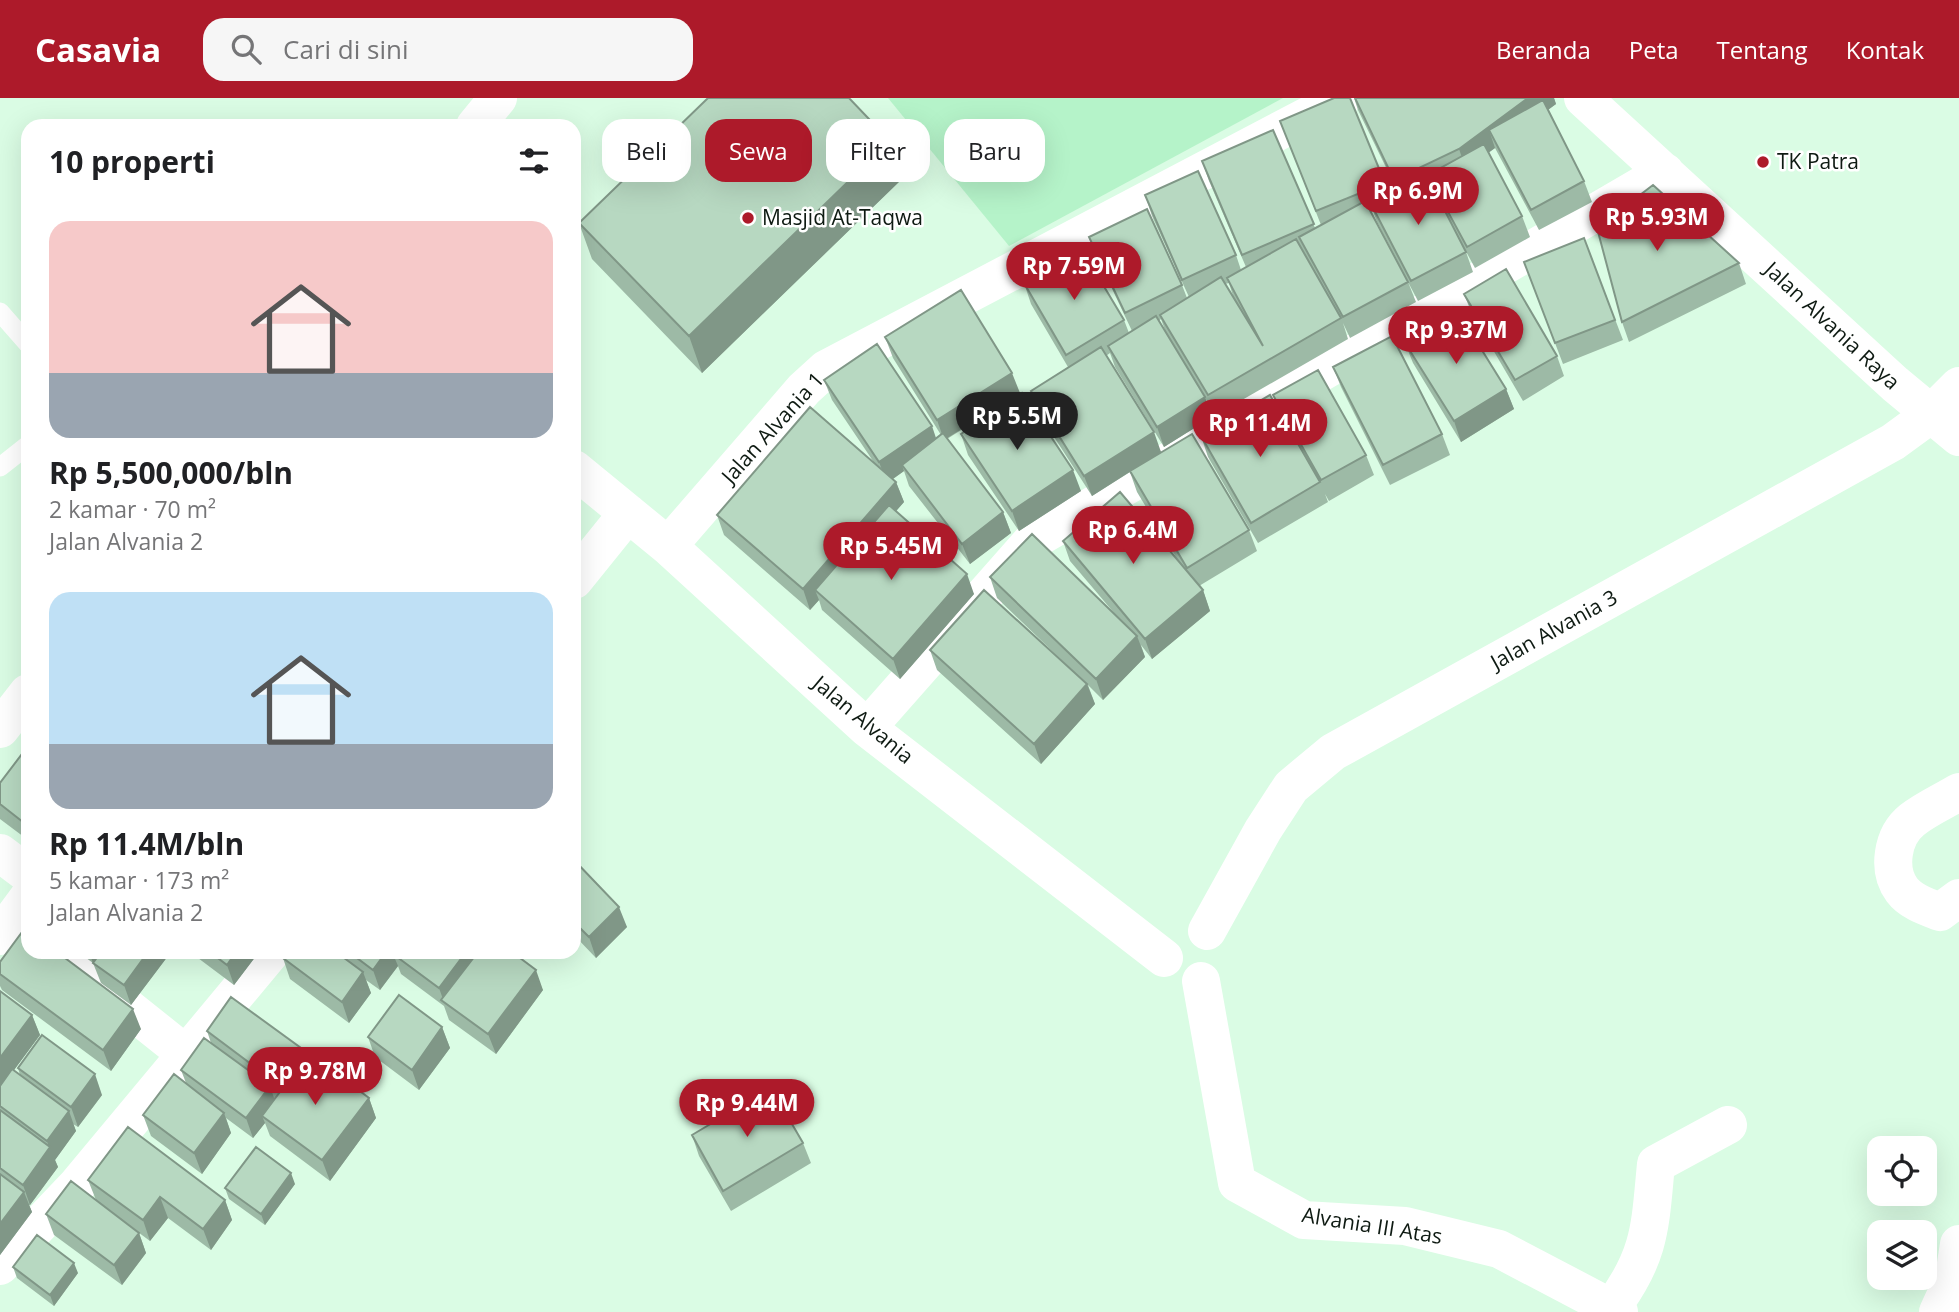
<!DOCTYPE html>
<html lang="id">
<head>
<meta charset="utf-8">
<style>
  :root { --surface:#fff; --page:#f6f6f6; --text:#202124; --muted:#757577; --accent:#ad1a2a }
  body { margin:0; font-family:"Open Sans",sans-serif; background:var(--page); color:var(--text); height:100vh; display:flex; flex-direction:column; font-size:26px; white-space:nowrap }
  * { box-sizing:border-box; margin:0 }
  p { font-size:23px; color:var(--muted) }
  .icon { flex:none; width:38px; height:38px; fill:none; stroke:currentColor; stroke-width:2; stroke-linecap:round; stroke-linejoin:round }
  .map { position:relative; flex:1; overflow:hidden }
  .details { position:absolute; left:21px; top:21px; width:560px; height:840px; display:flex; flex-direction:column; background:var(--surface); border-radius:21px; box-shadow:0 7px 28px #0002 }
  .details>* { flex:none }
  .top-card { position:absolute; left:602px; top:21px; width:665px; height:63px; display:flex; gap:14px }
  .buttons { position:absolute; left:1867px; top:1038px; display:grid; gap:14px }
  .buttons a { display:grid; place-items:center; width:70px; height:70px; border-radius:14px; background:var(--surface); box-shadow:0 7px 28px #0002; font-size:35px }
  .price { position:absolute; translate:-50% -60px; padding:0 16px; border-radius:24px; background:var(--accent); color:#fff; font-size:23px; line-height:46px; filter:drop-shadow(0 2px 4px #0008) }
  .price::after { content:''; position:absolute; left:50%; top:42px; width:21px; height:16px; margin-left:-10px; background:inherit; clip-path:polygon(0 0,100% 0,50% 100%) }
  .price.active { background:#222; color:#fff }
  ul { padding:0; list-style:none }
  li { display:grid; align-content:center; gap:14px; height:371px; padding:0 28px }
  li span { display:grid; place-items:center; height:217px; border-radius:21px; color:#555 }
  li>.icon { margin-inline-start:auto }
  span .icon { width:126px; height:126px; fill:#fffc; stroke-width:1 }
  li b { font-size:30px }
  h2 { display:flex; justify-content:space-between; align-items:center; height:84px; padding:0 28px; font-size:30px }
  .chip { padding:0 24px; border-radius:21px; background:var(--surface); box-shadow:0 7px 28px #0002; font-size:24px; line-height:63px }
  .chip.active { background:var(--accent); color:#fff }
  header { display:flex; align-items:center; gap:42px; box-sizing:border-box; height:98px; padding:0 35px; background:var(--accent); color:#fff }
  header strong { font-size:33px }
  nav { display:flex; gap:38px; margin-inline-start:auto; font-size:24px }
  .search { width:490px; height:63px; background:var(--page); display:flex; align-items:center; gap:18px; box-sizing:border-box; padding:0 24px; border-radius:21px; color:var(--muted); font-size:26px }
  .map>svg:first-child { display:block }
  .green { fill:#b5f3c9 }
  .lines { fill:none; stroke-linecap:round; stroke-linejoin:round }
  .service { stroke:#fff; stroke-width:19 }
  .minor { stroke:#fff; stroke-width:38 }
  .wall { fill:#9dbaa6; fill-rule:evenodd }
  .shaded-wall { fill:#809787 }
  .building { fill:#b7d8c1; stroke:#809787; stroke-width:2 }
  .poi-dot { fill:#ad1a2a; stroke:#fff; stroke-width:2.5 }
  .labels { text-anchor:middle; stroke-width:5; stroke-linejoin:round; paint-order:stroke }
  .poi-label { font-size:21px; fill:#0e1a12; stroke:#fff; text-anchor:start }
  .street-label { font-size:21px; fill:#0e1a12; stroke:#fff }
</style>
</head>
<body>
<header>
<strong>Casavia</strong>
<div class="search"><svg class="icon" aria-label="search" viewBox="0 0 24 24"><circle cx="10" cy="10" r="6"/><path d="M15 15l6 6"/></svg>Cari di sini</div>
<nav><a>Beranda</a><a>Peta</a><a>Tentang</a><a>Kontak</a></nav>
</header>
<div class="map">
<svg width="1959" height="1214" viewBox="0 0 1959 1214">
  <rect width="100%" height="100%" fill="#dafce4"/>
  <path class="green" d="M888,0H1283L1009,148Z"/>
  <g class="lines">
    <path class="service" d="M0,214L28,246
      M0,369L28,347"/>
    <path class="minor" d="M1583,0L1895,286L1959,339
      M475,28L498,0
      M574,371L668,448L867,630L1164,860
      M668,448L804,291L826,271L1342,0
      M574,482L628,415
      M867,630L1032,443L1665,74
      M0,631L28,595
      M1959,694C1944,703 1926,711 1912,722C1892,738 1887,772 1902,792C1911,804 1927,809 1940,814L1959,800
      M0,755L28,776
      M1207,833L1263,732L1291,689L1333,654L1893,344L1930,317L1959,288
      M0,838L28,800
      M58,854L187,957
      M1201,883L1237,1085L1304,1122L1405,1128L1499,1151L1619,1214
      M0,1168L78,1086L271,854
      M1612,1209C1651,1157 1650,1128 1656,1066L1728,1027
      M1938,1214L1954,1179L1959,1146"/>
  </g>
  <path class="wall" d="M1354,0H1554L1556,6L1548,12L1584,83L1592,104L1539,132L1495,50L1488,55L1522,118L1530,139L1475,170L1457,137L1466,154L1473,174L1418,203L1408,184L1416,204L1350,240L1343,225L1348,241L1216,317L1205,300L1212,319L1164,349L1115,269L1110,255L1106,258L1161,354L1249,432L1257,453L1199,488L1203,492L1210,513L1152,561L1141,547L1145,559L1103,602L1088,587L1095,606L1041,666L937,572L930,552L1071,571L997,500L990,479L1115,516L1070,463L1063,443L1179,464L1137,394L1130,374L1092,398L1038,314L1031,293L1068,269L1031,206L1024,185L1124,222L1129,235L1132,233L1097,159L1089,139L1182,187L1187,200L1189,199L1152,118L1145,97L1236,157L1241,172L1246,169L1209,83L1202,63L1273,32L1315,130L1321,127L1280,23L1385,85L1388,94L1396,90L1358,12ZM1373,113L1377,124L1406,179L1371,114ZM1229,185L1234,201L1239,208L1225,186ZM1161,221L1166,235L1159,223Z
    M903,80L702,275L592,161L579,125Z
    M1584,140L1623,242L1563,266L1524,164Z
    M1739,165L1746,186L1629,244L1622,224Z
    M1464,196L1557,258L1564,278L1523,303L1472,216Z
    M885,239L1020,295L947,341L1003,414L1011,435L970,466L909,388L904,373L893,381L896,384L904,404L896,413L974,496L900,581L822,512L819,502L810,512L724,437L717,417L873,363L832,302L824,282L936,341L941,337L893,260Z
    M1405,245L1506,291L1514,311L1461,344L1413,265Z
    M1333,269L1442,336L1450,357L1390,387L1341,289Z
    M1273,297L1366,357L1374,377L1329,403L1325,396L1328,404L1258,445L1208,359L1201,338L1277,310Z
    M961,336L1081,393L1019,433L968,357Z
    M28,648V742L0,721V685Z
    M574,762L627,829L596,860L574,837Z
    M78,854H101L93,865Z
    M171,854L131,907L101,885L93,865Z
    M190,854H259L234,887Z
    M287,854H512L543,892L496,956L449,922L444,908L401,876L398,868L380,892L366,882L371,895L349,925L290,881L283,860Z
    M0,876L141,931L111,973L2,892L0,888Z
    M0,893L32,917L40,937L14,972L20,977L18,970L102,997L78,1029L73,1026L76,1033L55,1062L58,1069L30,1107H29L32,1114L0,1157Z
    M442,929L450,950L419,992L375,959L368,939Z
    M207,933L301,950L304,961L369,1000L376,1020L330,1083L270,1038L265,1025L253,1040L226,1020L231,1035L202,1076L151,1038L143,1017L186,985L181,972L211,945Z
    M692,1037L803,1045L811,1065L731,1113L699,1058Z
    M88,1082L225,1102L232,1122L211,1152L168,1120L150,1143L119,1120L139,1135L146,1155L122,1187L54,1137L46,1116L96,1102Z
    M295,1086L265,1127L229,1101L225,1090Z
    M13,1169L78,1175L54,1208L17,1180Z"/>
  <path class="shaded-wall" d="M1528,0H1554L1556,6L1498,48L1489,32L1495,50L1466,71L1459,51Z
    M890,43L903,80L702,275L689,238Z
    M1012,275L1020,295L944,342L937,322Z
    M1506,291L1514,311L1461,344L1454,323Z
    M1205,299L1212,319L1164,349L1157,329Z
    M932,328L939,349L902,367L904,373L887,385L879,364Z
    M1154,334L1161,354L1092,398L1084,378Z
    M1073,372L1081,393L1019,433L1012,413Z
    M896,384L904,404L822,498L815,492L819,502L810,512L803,491Z
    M1003,414L1011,435L970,466L962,446Z
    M967,476L974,496L900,581L893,561Z
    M1203,492L1210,513L1152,561L1145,541Z
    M1137,538L1145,559L1103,602L1096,581Z
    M1087,586L1095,606L1041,666L1034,646Z
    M619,809L627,829L596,860L589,839Z
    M89,854H101L93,865Z
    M148,854H171L131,907L124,887Z
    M236,854H259L234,887L227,867Z
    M386,854H408L393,856L398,868L380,892L373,872Z
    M466,854H478L444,904L439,890Z
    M536,872L543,892L496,956L488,936Z
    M363,874L371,895L349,925L342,904Z
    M133,911L141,931L111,973L103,952Z
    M32,917L40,937L0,991V960Z
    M442,929L450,950L419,992L412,972Z
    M301,950L308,971L283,1004L275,984Z
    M95,976L102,997L78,1029L71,1009Z
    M270,988L277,1009L262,1018L265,1025L253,1040L246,1020Z
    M369,1000L376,1020L330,1083L322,1062Z
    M69,1013L76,1033L55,1062L58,1069L30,1107L23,1087L49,1050L47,1043Z
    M224,1015L231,1035L202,1076L194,1055Z
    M291,1075L295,1086L265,1127L261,1116Z
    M24,1094L32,1114L0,1157V1126Z
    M160,1099L168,1120L150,1143L143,1122Z
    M225,1102L232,1122L211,1152L203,1131Z
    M139,1135L146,1155L122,1187L114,1167Z
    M74,1165L78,1175L54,1208L50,1197Z"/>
  <path class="building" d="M708,0H849L890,43L689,238L579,125Z
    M1334,0H1350L1385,85L1316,113L1280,23Z
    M1355,0H1528L1459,51L1394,82Z
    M1543,2L1584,83L1531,112L1489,32Z
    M1273,32L1314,126L1242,157L1202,63Z
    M1484,46L1522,118L1467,149L1428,77Z
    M1198,73L1236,157L1182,182L1145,97Z
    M1425,74L1466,154L1411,183L1370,104Z
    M1653,87L1739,165L1622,224L1597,130Z
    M1365,103L1408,184L1343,219L1299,139Z
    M1147,111L1182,187L1125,215L1089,139Z
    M1584,140L1615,222L1555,245L1524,164Z
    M1296,141L1341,220L1208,297L1160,217L1221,179L1263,248L1227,180Z
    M1081,150L1124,222L1066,257L1024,185Z
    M1506,171L1557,258L1515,282L1464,196Z
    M961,192L1012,275L937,322L885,239Z
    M1457,212L1506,291L1454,323L1405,245Z
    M1156,218L1205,299L1157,329L1108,248Z
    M1392,238L1442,336L1383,367L1333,269Z
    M877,246L932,328L879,364L824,282Z
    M1101,249L1154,334L1084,378L1031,293Z
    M1318,272L1366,357L1321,382L1273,297Z
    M1022,295L1073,372L1012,413L961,336Z
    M1270,297L1320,384L1251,425L1201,338Z
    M810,309L896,384L803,491L717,417Z
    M943,335L1003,414L962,446L902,367Z
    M1192,336L1249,432L1187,470L1130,373Z
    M1120,394L1203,492L1145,541L1063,443Z
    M889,407L967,476L893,561L815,492Z
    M1032,436L1137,538L1096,581L990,479Z
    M984,492L1087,586L1034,646L930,552Z
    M28,648V728L0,706V685Z
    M574,762L619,809L589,839L574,824Z
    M25,830L28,833V854H57L133,911L103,952L0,876V864Z
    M101,854H148L124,887L93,865Z
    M210,854H236L227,867Z
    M287,854H336L363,874L342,904L283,860Z
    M349,854H386L373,872Z
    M394,854H466L439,890L393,856Z
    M478,854H512L536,872L488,936L441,902Z
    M0,893L32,917L0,960Z
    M399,897L442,929L412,972L368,939Z
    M231,899L301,950L275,984L207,933Z
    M42,937L95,976L71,1009L18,970Z
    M204,940L270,988L246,1020L181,972Z
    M309,955L369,1000L322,1062L262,1018Z
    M12,971L69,1013L47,1043L0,1008V988Z
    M174,976L224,1015L194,1055L143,1017Z
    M771,990L803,1045L723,1093L692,1037Z
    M0,1012L50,1049L23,1087L0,1070Z
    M128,1029L225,1102L203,1131L160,1099L143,1122L88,1082Z
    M256,1049L291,1075L261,1116L225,1090Z
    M0,1076L24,1094L0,1126Z
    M71,1083L139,1135L114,1167L46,1116Z
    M37,1137L74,1165L50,1197L13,1169Z"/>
  <g class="poi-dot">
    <circle cx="1763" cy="64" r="7"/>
    <circle cx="748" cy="120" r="7"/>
  </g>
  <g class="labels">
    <g class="poi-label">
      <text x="1777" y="71">TK Patra</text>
      <text x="762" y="127">Masjid At-Taqwa</text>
    </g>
    <g class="street-label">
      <text transform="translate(1832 228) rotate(43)" y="7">Jalan Alvania Raya</text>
      <text transform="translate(773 330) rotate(-48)" y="7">Jalan Alvania 1</text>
      <text transform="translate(1554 532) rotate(-29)" y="7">Jalan Alvania 3</text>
      <text transform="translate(863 622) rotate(40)" y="7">Jalan Alvania</text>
      <text transform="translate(1372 1128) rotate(9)" y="7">Alvania III Atas</text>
    </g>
  </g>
</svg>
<div class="buttons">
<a><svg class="icon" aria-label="locate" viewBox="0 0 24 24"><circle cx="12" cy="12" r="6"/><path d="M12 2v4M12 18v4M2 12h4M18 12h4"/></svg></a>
<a><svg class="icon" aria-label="layers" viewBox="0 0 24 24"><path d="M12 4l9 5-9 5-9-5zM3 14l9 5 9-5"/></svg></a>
</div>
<b class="price" style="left:1418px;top:129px">Rp 6.9M</b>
<b class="price" style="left:1657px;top:155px">Rp 5.93M</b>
<b class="price" style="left:1074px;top:204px">Rp 7.59M</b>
<b class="price" style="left:1456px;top:268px">Rp 9.37M</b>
<b class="price active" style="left:1017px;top:354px">Rp 5.5M</b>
<b class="price" style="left:1260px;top:361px">Rp 11.4M</b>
<b class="price" style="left:1133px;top:468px">Rp 6.4M</b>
<b class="price" style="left:891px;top:484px">Rp 5.45M</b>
<b class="price" style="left:315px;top:1009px">Rp 9.78M</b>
<b class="price" style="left:747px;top:1041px">Rp 9.44M</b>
<div class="top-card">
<a class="chip">Beli</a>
<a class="chip active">Sewa</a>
<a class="chip">Filter</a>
<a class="chip">Baru</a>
</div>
<section class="details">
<h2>10 properti<svg class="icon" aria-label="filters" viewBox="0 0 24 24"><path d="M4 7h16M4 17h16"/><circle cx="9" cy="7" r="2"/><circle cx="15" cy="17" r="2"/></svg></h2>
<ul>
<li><span style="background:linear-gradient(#f6c9c9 70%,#9aa5b1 0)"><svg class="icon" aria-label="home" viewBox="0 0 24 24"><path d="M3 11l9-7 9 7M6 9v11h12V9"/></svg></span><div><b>Rp 5,500,000/bln</b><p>2 kamar · 70 m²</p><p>Jalan Alvania 2</p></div></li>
<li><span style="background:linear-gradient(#bfe0f5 70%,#9aa5b1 0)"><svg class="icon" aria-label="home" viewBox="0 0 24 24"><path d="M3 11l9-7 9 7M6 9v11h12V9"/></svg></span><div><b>Rp 11.4M/bln</b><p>5 kamar · 173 m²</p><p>Jalan Alvania 2</p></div></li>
</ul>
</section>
</div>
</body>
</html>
